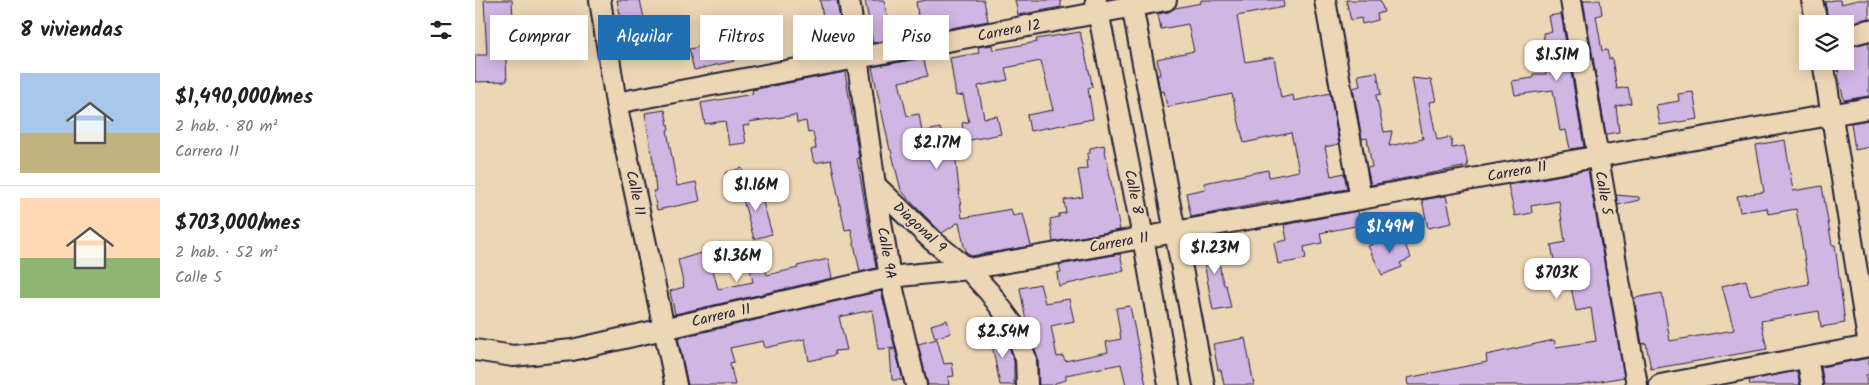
<!DOCTYPE html>
<html lang="es">
<head>
<meta charset="utf-8">
<style>
  :root { --surface:#fff; --page:#f6f6f6; --text:#202124; --muted:#757577; --line:#e0e0e0; --accent:#1f6fb2 }
  body { margin:0; font-family:Kalam,sans-serif; background:var(--page); color:var(--text); height:100vh; display:flex; flex-direction:column; font-size:19px; white-space:nowrap }
  * { box-sizing:border-box; margin:0 }
  p { font-size:16px; color:var(--muted) }
  .icon { flex:none; width:28px; height:28px; fill:none; stroke:currentColor; stroke-width:2; stroke-linecap:round; stroke-linejoin:round }
  .map { position:relative; flex:1; overflow:hidden }
  .sheet { display:flex; flex-direction:column; background:var(--surface); width:475px }
  .sheet>* { flex:none }
  .hud { position:absolute; left:15px; top:15px; width:475px; height:45px; display:flex; gap:10px }
  .fabs { position:absolute; left:1324px; top:15px; display:grid; gap:10px }
  .fabs a { display:grid; place-items:center; width:55px; height:55px; border-radius:0px; background:var(--surface); box-shadow:0 2px 12px #0003; font-size:25px }
  .price { position:absolute; translate:-50% -42px; padding:0 11px; border-radius:10px; background:#fff; color:#222; font-size:16px; line-height:32px; filter:drop-shadow(0 1px 2px #0008) }
  .price::after { content:''; position:absolute; left:50%; top:30px; width:15px; height:11px; margin-left:-8px; background:inherit; clip-path:polygon(0 0,100% 0,50% 100%) }
  .price.on { background:var(--accent); color:#fff }
  ul { padding:0; list-style:none }
  li { display:flex; align-items:center; gap:15px; height:125px; padding:0 20px }
  li+li { border-top:1px solid var(--line) }
  li span { display:grid; place-items:center; flex:none; width:140px; height:100px; border-radius:0px; color:#555 }
  li>.icon { margin-inline-start:auto }
  span .icon { width:60px; height:60px; fill:#fffc; stroke-width:1 }
  li b { font-size:21px }
  h2 { display:flex; justify-content:space-between; align-items:center; height:60px; padding:0 20px; font-size:21px }
  .chip { padding:0 18px; border-radius:0px; background:var(--surface); box-shadow:0 2px 12px #0003; font-size:18px; line-height:45px }
  .chip.on { background:var(--accent); color:#fff }
  main { display:flex; flex:1; min-height:0 }
  .map>svg:first-child { display:block }
  .building { fill:#d1b5e3; stroke:#22223b }
  .lines { fill:none; stroke-linecap:round; stroke-linejoin:round }
  .minor-casing { stroke:#22223b; stroke-width:24 }
  .minor { stroke:#edd6b5; stroke-width:20 }
  .labels { text-anchor:middle; stroke-width:4; stroke-linejoin:round; paint-order:stroke }
  .street-label { font-size:15px; fill:#22223b; stroke:#edd6b5 }
</style>
</head>
<body>
<main>
<section class="sheet">
<h2>8 viviendas<svg class="icon" aria-label="filters" viewBox="0 0 24 24"><path d="M4 7h16M4 17h16"/><circle cx="9" cy="7" r="2"/><circle cx="15" cy="17" r="2"/></svg></h2>
<ul>
<li><span style="background:linear-gradient(#a9c7e8 60%,#c2b280 0)"><svg class="icon" aria-label="home" viewBox="0 0 24 24"><path d="M3 11l9-7 9 7M6 9v11h12V9"/></svg></span><div><b>$1,490,000/mes</b><p>2 hab. · 80 m²</p><p>Carrera 11</p></div></li>
<li><span style="background:linear-gradient(#ffd9b3 60%,#8fb573 0)"><svg class="icon" aria-label="home" viewBox="0 0 24 24"><path d="M3 11l9-7 9 7M6 9v11h12V9"/></svg></span><div><b>$703,000/mes</b><p>2 hab. · 52 m²</p><p>Calle 5</p></div></li>
</ul>
</section>
<div class="map">
<svg width="1394" height="385" viewBox="0 0 1394 385">
  <rect width="100%" height="100%" fill="#edd6b5"/>
  <filter id="ink" filterUnits="userSpaceOnUse"><feTurbulence type="fractalNoise" baseFrequency=".02" numOctaves="2"/><feDisplacementMap in="SourceGraphic" scale="10" xChannelSelector="R" yChannelSelector="G"/><feConvolveMatrix kernelMatrix="1 2 1 2 8 2 1 2 1" color-interpolation-filters="sRGB"/></filter>
  <g filter="url(#ink)">
    <path class="building" d="M9,0H37L39,40L30,41L32,81L0,82V55H12Z
      M142,0H165L169,18L147,23Z
      M345,0H362L365,20L349,23Z
      M390,0H409L413,22L443,16L441,2L452,0H509L513,21L398,43Z
      M540,0H586V7L543,15Z
      M726,0H808L809,7L762,16L770,62L799,57L806,98L818,95L819,101L855,93L864,144L850,147L856,176L869,173L872,189L804,201L803,200L799,201L716,217L711,193L730,189L729,183L793,170L794,177L824,171L816,133L769,143L757,94L692,107L689,91L685,92L682,75H685L682,59L719,51L713,24L686,29L683,14L694,12L700,8L726,3Z
      M871,0H905L909,12L902,14L903,20L887,24L886,18L876,20Z
      M1108,0H1125L1127,14L1121,16L1127,51L1132,50L1134,59L1137,58L1142,89L1153,87L1156,103L1141,106L1144,132L1131,134Z
      M1359,0H1365L1366,4L1383,0H1394V18L1370,24H1354L1350,2Z
      M1086,14L1109,147L1095,149L1091,130L1085,131L1078,90L1040,95L1037,81L1058,78V74H1071L1066,46H1070L1068,33L1077,32L1074,16Z
      M605,32L616,79L617,87L613,88L618,119L555,131L552,115L578,110L566,61L530,68L533,80L503,86L509,118L522,116L526,134L490,141L487,123L494,122L488,95L481,96L475,58L504,53L503,47L517,45L518,50L562,42L561,39Z
      M1394,42V96L1369,100L1363,75H1364L1363,67L1366,66L1365,61H1370V48Z
      M229,46L230,53L256,47L259,61L219,70L214,49Z
      M448,58L453,76L424,82L432,116L444,114L447,132L465,128L470,145L479,143L487,218L536,209L538,216L548,214L556,246L496,256L492,253L489,246L484,222L467,233L438,204L426,190L416,150H415L397,67Z
      M370,72L384,158H382L401,268L385,272L376,229L370,230L356,160L339,163L336,150L341,148L338,132L333,133L331,121L322,123L321,115L274,122L275,125L268,126L271,143L254,145L250,121L230,124L226,103L278,94L277,90Z
      M902,72L906,94L901,95L909,132L917,131L914,146L948,139L937,78L956,80L961,101L954,102L962,140L976,137L977,148L989,146L993,166L896,185L892,168L897,167L892,138L887,139L878,88L885,86L883,75Z
      M1218,92L1223,119L1185,125L1181,105L1204,101L1203,94Z
      M190,110L194,130H192L202,186L221,182L225,201L182,210L178,191H181L178,161L170,113Z
      M1394,120V147L1380,150L1376,123Z
      M1310,140L1318,191L1347,186L1357,245H1360L1370,323L1346,327L1344,311L1286,321L1292,349L1176,369L1171,343L1167,344L1159,298L1187,293L1195,341L1259,330L1247,286L1271,280L1275,295L1334,284L1321,209L1293,214L1292,208L1265,212L1262,196L1289,192L1281,145Z
      M629,145L645,230L578,242L575,219L584,217V214L591,213L589,200L608,197L603,170L612,169L611,160H613L612,154L615,153V148Z
      M267,168L271,186L255,190L250,173Z
      M1113,170L1149,377L1103,385H933L932,378L1012,362L1011,355L1079,340L1081,347L1121,341L1116,308L1101,311L1095,282L1080,284V265L1076,245L1090,242L1084,201L1056,206L1057,213L1040,216L1033,185Z
      M283,184L297,234L279,239L265,189Z
      M1141,195L1164,197V200L1143,205Z
      M971,196L977,223L953,228L947,200Z
      M883,211L885,225L845,233L847,243L829,247L831,259L803,264L799,243L812,240L809,225Z
      M926,236L936,258L925,263L927,267L907,275L893,246L914,237L915,241Z
      M741,237L746,275L749,285H751L756,308L738,311L725,240Z
      M233,251L243,289L278,282L275,269L289,266L292,275L323,268L322,266L353,259L357,278L200,314L195,291L209,287L203,260Z
      M645,254L649,271L584,286L582,273L586,272L584,265Z
      M565,284L570,303L594,299L599,321L576,326L582,357L588,356L590,361L633,352L631,342L646,339L641,308L655,306L671,385H651L646,364L591,375V380L580,383V385H564L563,358L552,327L545,288Z
      M406,291L420,348L403,349L397,310L364,317L372,350L359,351L360,355L334,361L330,339L290,348L288,341L255,348L259,362L255,363L260,385H213L203,338Z
      M472,320L476,333L460,338L456,325Z
      M529,332L539,361V385H525L515,335Z
      M770,338L779,385H749L746,370H743L738,344Z
      M462,339L469,364L477,363L479,376L473,377L474,385H453L443,344Z
      M420,349L428,380H417L415,350Z
      M1394,358V374L1391,375L1392,385H1349L1346,367Z
      M1322,371L1325,385H1275L1274,380Z"/>
    <g class="lines">
      <g class="minor-casing">
        <path id="minor" d="M125,0L141,103L201,385
          M374,0L400,185L415,277L441,385
          M656,0L729,385
          M850,0L886,199
          M1096,0L1162,385
          M1337,0L1342,24
          M621,1L668,237L694,385
          M1370,36L1394,30
          M1348,61L1394,346
          M141,103L691,0
          M400,185L458,241L493,269L515,293L539,326L551,359L552,385
          M0,350L38,356L97,350L415,277L493,269L1394,108
          M1332,358L1337,385
          M1185,385L1394,346"/>
      </g>
      <use href="#minor" class="minor"/>
    </g>
  </g>
  <g class="labels">
    <g class="street-label">
      <text transform="translate(534 30) rotate(-11)" y="5">Carrera 12</text>
      <text transform="translate(1042 171) rotate(-10)" y="5">Carrera 11</text>
      <text transform="translate(659 192) rotate(79)" y="5">Calle 8</text>
      <text transform="translate(161 193) rotate(78)" y="5">Calle 11</text>
      <text transform="translate(1129 193) rotate(80)" y="5">Calle 5</text>
      <text transform="translate(445 227) rotate(43)" y="5">Diagonal 9</text>
      <text transform="translate(644 242) rotate(-10)" y="5">Carrera 11</text>
      <text transform="translate(412 253) rotate(80)" y="5">Calle 9A</text>
      <text transform="translate(246 315) rotate(-13)" y="5">Carrera 11</text>
    </g>
  </g>
</svg>
<div class="fabs">
<a><svg class="icon" aria-label="layers" viewBox="0 0 24 24"><path d="M12 4l9 5-9 5-9-5zM3 14l9 5 9-5"/></svg></a>
</div>
<b class="price" style="left:1082px;top:82px">$1.51M</b>
<b class="price" style="left:462px;top:170px">$2.17M</b>
<b class="price" style="left:281px;top:212px">$1.16M</b>
<b class="price on" style="left:915px;top:254px">$1.49M</b>
<b class="price" style="left:740px;top:275px">$1.23M</b>
<b class="price" style="left:262px;top:283px">$1.36M</b>
<b class="price" style="left:1082px;top:300px">$703K</b>
<b class="price" style="left:528px;top:359px">$2.54M</b>
<div class="hud">
<a class="chip">Comprar</a>
<a class="chip on">Alquilar</a>
<a class="chip">Filtros</a>
<a class="chip">Nuevo</a>
<a class="chip">Piso</a>
</div>
</div>
</main>
</body>
</html>
